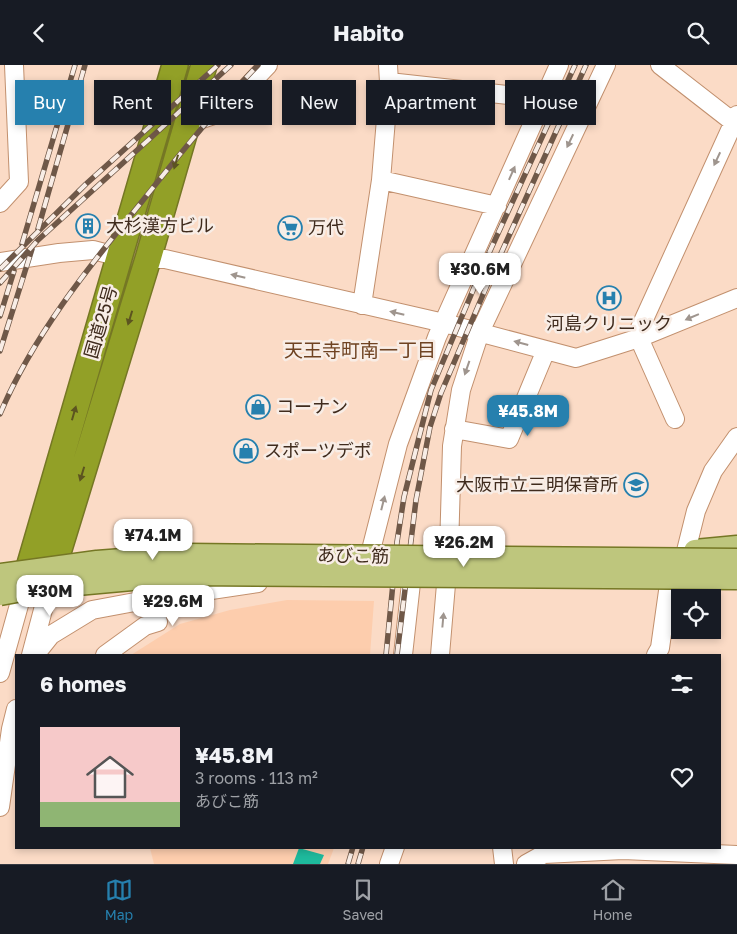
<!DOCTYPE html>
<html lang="en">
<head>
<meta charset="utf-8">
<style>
  :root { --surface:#171b24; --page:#242831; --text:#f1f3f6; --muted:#9ea1a6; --line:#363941; --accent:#2680ae }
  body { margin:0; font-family:"Golos Text","Noto Sans JP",sans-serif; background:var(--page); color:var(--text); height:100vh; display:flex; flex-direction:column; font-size:19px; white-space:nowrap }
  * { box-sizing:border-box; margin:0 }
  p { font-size:16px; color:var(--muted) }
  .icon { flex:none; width:28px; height:28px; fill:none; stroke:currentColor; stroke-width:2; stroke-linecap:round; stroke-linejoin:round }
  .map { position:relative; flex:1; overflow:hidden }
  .side { position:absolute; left:15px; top:589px; width:706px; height:195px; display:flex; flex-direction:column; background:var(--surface); border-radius:0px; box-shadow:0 2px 8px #0003 }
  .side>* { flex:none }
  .hud { position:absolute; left:15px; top:15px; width:708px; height:45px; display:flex; gap:10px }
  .buttons { position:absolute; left:671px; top:524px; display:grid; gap:10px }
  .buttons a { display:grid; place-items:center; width:50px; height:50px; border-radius:0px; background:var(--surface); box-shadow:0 2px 8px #0003; font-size:25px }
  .price { position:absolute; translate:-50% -42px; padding:0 11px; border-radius:10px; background:#fff; color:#222; font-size:16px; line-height:32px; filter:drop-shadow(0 1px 2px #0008) }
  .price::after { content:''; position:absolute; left:50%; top:30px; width:15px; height:11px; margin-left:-8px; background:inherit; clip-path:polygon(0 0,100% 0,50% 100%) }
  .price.current { background:var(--accent); color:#fff }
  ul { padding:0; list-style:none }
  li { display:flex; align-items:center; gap:15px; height:125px; padding:0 25px }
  li span { display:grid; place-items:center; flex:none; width:140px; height:100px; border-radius:0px; color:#555 }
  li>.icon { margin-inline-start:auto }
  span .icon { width:60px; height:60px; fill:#fffc; stroke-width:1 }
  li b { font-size:21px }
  h2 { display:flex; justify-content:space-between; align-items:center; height:60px; padding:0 25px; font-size:21px }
  .pill { padding:0 18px; border-radius:0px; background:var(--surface); box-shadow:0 2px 8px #0003; font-size:18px; line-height:45px }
  .pill.current { background:var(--accent); color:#fff }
  header { display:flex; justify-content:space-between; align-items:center; height:65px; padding:0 25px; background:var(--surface); font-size:22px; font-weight:700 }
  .tabs { display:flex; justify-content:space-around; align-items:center; height:70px; border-top:1px solid var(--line); background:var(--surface); font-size:14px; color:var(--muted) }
  .tabs a { display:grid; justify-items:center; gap:2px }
  .tabs .current { color:var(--accent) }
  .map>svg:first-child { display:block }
  .built { fill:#fdcdad }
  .green { fill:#e0a3b9 }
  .water { fill:#1eba9d }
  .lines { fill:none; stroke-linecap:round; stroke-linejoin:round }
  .minor-casing { stroke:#c2906e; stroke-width:20 }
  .major-casing { stroke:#757724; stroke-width:25 }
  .highway-casing { stroke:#757724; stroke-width:28 }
  .minor { stroke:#fff; stroke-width:18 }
  .major { stroke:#bec67d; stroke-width:22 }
  .highway { stroke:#92a027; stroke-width:25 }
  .rail-casing { stroke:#6f5848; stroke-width:5.5 }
  .rail { stroke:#f8ede6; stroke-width:4; stroke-dasharray:11; stroke-linecap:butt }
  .major-bridge-casing { stroke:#757724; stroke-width:25; stroke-linecap:butt }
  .major-bridge { stroke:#bec67d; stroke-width:22 }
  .oneway { fill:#9f958e }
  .oneway2 { fill:#5c5420 }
  .labels { text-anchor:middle; stroke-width:5; stroke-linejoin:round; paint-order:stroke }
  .poi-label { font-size:18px; fill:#3f2b1d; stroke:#f8ede6; text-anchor:start }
  .street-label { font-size:18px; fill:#3f2b1d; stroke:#f8ede6 }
  .neighbourhood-label { font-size:19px; fill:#6f4322; stroke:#f8ede6 }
</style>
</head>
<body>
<header><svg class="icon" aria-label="back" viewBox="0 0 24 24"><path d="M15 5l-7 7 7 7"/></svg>Habito<svg class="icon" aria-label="search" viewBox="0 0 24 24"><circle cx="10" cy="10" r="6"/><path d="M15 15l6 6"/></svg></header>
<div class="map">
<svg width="737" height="799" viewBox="0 0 737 799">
  <rect width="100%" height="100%" fill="#fbdbc6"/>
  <path class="built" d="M287,535L374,536L370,590H131L180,559L230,545Z
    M150,783H334L328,799H154Z"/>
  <path class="green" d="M187,0H193L151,152L60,438L145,150Z"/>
  <path class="water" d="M299,783L324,790L320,799H293Z"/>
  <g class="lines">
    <g class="minor-casing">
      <path id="minor" d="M660,0L737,60
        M389,17L544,34
        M187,59L223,47L268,0
        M381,115L497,141
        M0,138L19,117L14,0
        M148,194H165L444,258L576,293L639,273L737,233
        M0,197L59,188L93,185L120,192
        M362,240L381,115L389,17L388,0
        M675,354L639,273L640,263L737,50
        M454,364L509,374L546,285
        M371,485L398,379L437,272L559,0
        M31,590L52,511
        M35,590L51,570L92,545L151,534L258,518
        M105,590L145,561L158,557L151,534
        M403,590L411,518
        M440,590L449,484L452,381L461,325L480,267L606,0
        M656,590L660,583L669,519L686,486L696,446L713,406L737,372
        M0,608L26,515
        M0,742L11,664L16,644
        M502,782L504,799
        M389,799L395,782
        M526,799L544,789L623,785L737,790"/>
    </g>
    <g class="major-casing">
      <path id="major" d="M695,486L737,482"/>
    </g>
    <g class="highway-casing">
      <path id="highway" d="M56,494L148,194L204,0
        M26,513L175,0"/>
    </g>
    <use href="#minor" class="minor"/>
    <use href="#major" class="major"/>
    <use href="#highway" class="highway"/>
    <g class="rail-casing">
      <path id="rail" d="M38,164L85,0
        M22,179L75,0
        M0,204L86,119L218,0
        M0,218L38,175L231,0
        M0,251L14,206
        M0,286L32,184
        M0,349C33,271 87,204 140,139C178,91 216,44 258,0
        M386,590L397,477L404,432L431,325L484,199L575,0
        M397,590L416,435L430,362L441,328L494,204L586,0
        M348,799L353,782
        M358,799L363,782"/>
    </g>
    <use href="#rail" class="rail"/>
    <g class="major-bridge-casing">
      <path id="major-bridge" d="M0,510L97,497L187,490L737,495
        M0,529L33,523L187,509L737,513"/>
    </g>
    <use href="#major-bridge" class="major-bridge"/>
  </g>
  <defs><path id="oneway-solid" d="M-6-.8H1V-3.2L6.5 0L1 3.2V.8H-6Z" transform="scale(1.25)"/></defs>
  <g class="oneway">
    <use href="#oneway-solid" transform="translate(570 76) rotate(115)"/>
    <use href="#oneway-solid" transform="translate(717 94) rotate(115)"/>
    <use href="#oneway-solid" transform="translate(512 108) rotate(-66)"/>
    <use href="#oneway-solid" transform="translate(238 211) rotate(-167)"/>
    <use href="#oneway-solid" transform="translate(397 248) rotate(-167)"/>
    <use href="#oneway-solid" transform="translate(692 252) rotate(157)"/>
    <use href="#oneway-solid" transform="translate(521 278) rotate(-165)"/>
    <use href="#oneway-solid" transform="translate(467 303) rotate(109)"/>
    <use href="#oneway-solid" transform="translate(383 438) rotate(-76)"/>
    <use href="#oneway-solid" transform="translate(443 555) rotate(-85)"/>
  </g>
  <g class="oneway2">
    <use href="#oneway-solid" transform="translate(176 97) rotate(106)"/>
    <use href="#oneway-solid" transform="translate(130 253) rotate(107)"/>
    <use href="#oneway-solid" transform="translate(74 348) rotate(-74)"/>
    <use href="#oneway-solid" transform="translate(82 409) rotate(107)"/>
  </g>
  <defs>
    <g id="building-ring" transform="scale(1.25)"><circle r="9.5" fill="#f8ede6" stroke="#2680ae" stroke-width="1.5"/><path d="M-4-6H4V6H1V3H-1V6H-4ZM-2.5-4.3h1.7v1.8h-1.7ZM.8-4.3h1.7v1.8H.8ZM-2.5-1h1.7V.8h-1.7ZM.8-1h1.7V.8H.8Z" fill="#2680ae"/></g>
    <g id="supermarket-ring" transform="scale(1.25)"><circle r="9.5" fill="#f8ede6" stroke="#2680ae" stroke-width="1.5"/><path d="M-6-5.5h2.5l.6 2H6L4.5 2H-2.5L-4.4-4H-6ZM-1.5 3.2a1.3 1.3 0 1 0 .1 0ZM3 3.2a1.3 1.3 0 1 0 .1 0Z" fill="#2680ae"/></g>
    <g id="hospital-ring" transform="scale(1.25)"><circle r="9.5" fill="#f8ede6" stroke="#2680ae" stroke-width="1.5"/><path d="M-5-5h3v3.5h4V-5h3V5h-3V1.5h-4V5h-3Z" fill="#2680ae"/></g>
    <g id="shop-ring" transform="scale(1.25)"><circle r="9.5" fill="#f8ede6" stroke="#2680ae" stroke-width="1.5"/><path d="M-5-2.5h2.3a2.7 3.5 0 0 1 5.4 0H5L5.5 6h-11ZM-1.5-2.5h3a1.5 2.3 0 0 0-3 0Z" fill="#2680ae"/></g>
    <g id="school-ring" transform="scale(1.25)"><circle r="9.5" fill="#f8ede6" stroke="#2680ae" stroke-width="1.5"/><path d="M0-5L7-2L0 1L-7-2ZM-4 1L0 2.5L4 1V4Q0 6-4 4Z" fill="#2680ae"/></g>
  </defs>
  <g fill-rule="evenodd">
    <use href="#building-ring" x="88" y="161"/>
    <use href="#supermarket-ring" x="290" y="163"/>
    <use href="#hospital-ring" x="609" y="233"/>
    <use href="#shop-ring" x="258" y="342"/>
    <use href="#shop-ring" x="246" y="386"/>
    <use href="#school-ring" x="636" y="420"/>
  </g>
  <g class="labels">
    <g class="poi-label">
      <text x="106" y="167">大杉漢方ビル</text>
      <text x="308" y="169">万代</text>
      <text x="609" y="265" text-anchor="middle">河島クリニック</text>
      <text x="276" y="348">コーナン</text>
      <text x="264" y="392">スポーツデポ</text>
      <text x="618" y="426" text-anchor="end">大阪市立三明保育所</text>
    </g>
    <g class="street-label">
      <text transform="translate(101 257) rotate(-74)" y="6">国道25号</text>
      <text transform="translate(353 491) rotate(1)" y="6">あびこ筋</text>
    </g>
    <g class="neighbourhood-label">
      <text x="360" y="292">天王寺町南一丁目</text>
    </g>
  </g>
</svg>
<div class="buttons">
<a><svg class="icon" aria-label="locate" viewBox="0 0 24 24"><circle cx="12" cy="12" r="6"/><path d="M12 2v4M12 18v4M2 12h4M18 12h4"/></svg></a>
</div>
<b class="price" style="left:480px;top:230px">¥30.6M</b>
<b class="price current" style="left:528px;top:372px">¥45.8M</b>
<b class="price" style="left:153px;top:496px">¥74.1M</b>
<b class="price" style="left:464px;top:503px">¥26.2M</b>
<b class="price" style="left:50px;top:552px">¥30M</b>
<b class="price" style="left:173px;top:562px">¥29.6M</b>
<div class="hud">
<a class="pill current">Buy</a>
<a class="pill">Rent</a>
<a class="pill">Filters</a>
<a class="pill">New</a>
<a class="pill">Apartment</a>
<a class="pill">House</a>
</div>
<section class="side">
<h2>6 homes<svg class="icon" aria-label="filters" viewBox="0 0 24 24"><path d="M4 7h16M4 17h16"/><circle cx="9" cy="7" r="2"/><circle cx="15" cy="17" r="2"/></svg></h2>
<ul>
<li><span style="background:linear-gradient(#f6c9c9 75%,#8fb573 0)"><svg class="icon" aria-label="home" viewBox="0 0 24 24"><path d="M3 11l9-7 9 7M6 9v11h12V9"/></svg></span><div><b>¥45.8M</b><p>3 rooms · 113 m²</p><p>あびこ筋</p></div><svg class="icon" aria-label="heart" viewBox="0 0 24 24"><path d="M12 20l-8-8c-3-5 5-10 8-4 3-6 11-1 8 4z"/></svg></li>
</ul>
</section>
</div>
<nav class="tabs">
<a class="current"><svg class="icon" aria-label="map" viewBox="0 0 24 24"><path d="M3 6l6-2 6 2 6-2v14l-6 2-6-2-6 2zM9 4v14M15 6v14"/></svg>Map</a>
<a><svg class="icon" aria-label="saved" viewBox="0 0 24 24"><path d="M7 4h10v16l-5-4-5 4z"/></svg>Saved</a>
<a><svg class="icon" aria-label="home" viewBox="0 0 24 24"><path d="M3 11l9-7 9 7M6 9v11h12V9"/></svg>Home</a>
</nav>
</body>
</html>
